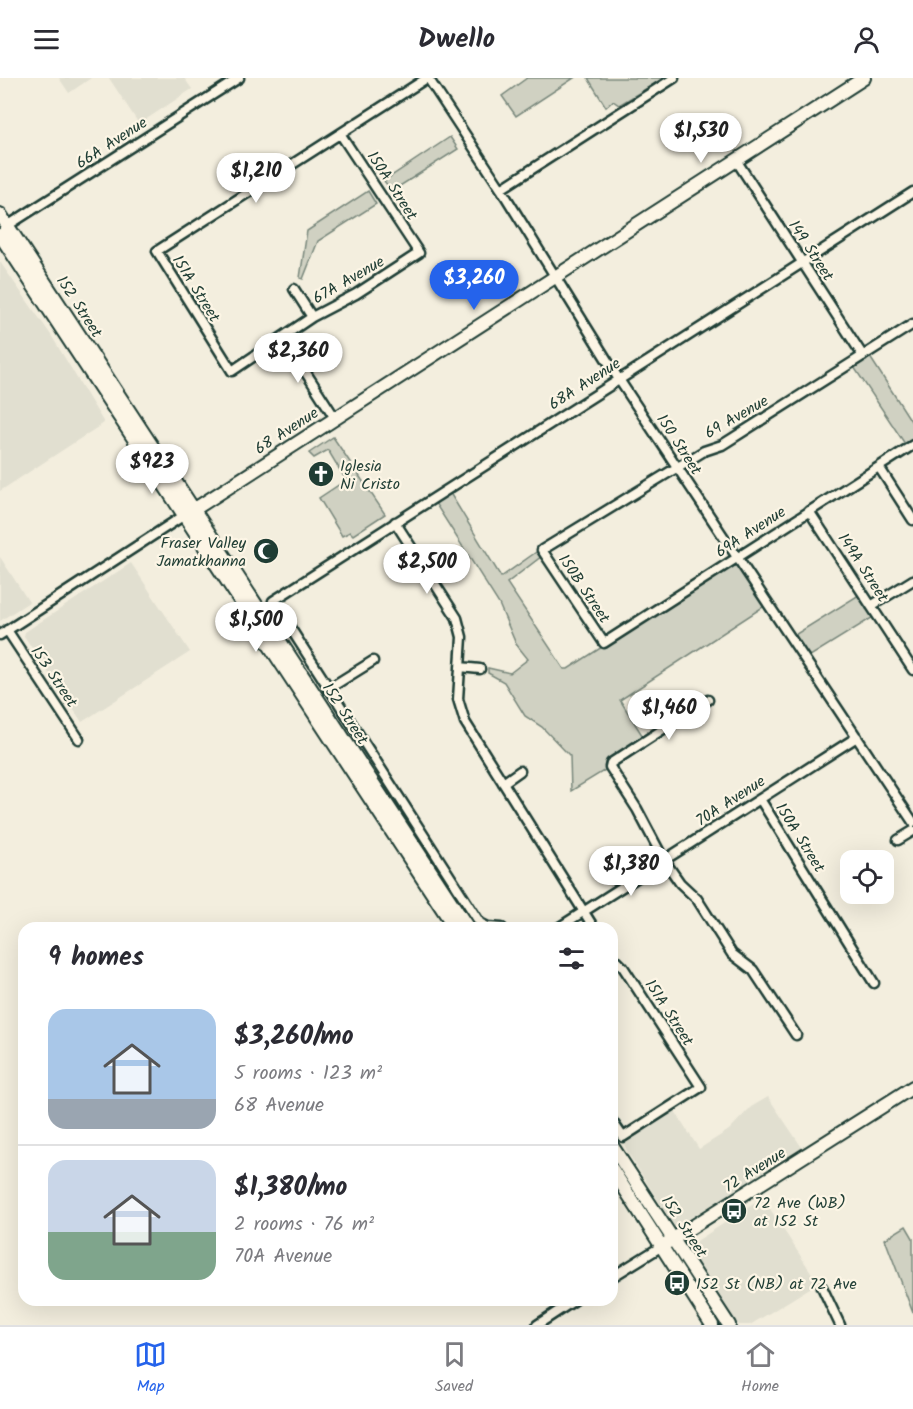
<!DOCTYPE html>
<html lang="en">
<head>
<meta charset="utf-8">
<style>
  :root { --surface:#fff; --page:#f2f2f3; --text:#2b2b33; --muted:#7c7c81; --line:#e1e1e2; --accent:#2563eb }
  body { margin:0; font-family:Kalam,sans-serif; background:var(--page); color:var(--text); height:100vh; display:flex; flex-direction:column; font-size:22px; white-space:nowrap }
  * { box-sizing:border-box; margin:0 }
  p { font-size:20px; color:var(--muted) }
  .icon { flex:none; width:33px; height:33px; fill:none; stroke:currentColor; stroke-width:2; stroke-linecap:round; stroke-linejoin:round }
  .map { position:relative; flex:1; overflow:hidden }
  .details { position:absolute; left:18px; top:844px; width:600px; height:384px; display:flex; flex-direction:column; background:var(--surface); border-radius:18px; box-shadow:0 6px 24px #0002 }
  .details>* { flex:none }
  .fabs { position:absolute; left:840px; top:772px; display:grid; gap:12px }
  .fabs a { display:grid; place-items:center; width:54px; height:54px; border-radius:12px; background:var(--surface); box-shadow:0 6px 24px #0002; font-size:30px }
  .price { position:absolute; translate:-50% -51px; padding:0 14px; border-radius:21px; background:#fff; color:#222; font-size:20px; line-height:39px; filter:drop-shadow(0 2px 3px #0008) }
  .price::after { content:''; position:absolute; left:50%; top:36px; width:18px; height:14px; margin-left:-9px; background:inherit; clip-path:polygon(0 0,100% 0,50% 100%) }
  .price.selected { background:var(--accent); color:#fff }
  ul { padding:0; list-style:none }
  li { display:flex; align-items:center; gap:18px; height:150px; padding:0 30px }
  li+li { border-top:2px solid var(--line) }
  li span { display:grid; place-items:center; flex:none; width:168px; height:120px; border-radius:18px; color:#555 }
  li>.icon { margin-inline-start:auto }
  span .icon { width:72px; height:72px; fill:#fffc; stroke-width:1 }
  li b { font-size:26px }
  h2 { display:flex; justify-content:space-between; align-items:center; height:72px; padding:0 30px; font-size:26px }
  header { display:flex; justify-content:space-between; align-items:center; height:78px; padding:0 30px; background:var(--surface); font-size:27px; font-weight:600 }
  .tabs { display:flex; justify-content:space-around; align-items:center; height:84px; border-top:2px solid var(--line); background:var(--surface); font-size:16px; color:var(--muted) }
  .tabs a { display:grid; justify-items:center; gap:3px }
  .tabs .selected { color:var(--accent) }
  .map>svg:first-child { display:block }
  .built { fill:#e1dfd0 }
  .green { fill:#d0d1c2; stroke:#78877b; stroke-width:1.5 }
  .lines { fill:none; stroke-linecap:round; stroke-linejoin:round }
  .street-casing { stroke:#1f3d34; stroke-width:13 }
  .secondary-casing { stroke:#1f3d34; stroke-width:16 }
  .street { stroke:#fcf5e5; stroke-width:8 }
  .secondary { stroke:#fcf5e5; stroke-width:12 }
  .labels { text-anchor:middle; stroke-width:4.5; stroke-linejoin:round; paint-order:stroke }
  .street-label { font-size:16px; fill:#1f3d34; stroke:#fcf5e5 }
  .poi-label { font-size:16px; fill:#1f3d34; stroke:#fcf5e5; text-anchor:start }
</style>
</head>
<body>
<header><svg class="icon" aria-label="menu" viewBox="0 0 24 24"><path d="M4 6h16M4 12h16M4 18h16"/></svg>Dwello<svg class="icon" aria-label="person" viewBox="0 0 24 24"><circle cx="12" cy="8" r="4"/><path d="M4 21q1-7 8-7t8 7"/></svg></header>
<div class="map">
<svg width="913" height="1247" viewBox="0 0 913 1247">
  <rect width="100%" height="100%" fill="#f3eede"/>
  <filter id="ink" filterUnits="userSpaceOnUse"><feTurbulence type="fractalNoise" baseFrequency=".0167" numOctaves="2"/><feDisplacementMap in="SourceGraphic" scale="12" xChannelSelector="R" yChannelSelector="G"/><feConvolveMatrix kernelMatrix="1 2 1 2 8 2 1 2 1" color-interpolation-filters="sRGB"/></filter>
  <g filter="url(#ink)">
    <path class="built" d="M59,0H91L69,15Z
      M109,0H184L192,11L139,46Z
      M0,184L51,257L104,345L0,413Z
      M0,479L29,524L0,543Z
      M131,485L190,574L82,644L24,558L25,554Z
      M768,1019L803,1071L675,1149L628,1075L623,1063L675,1033L699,1071L729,1052L751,1029Z
      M763,1120L818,1205L750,1247H738L688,1171L689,1168Z"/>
    <path class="green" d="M527,0H574L516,38L502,18Z
      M588,0H664L619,27L613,23L606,29Z
      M450,59L458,71L392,113L384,103Z
      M368,113L376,126L318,163L303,201L300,200L307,153Z
      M870,279L913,346V365L907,369L854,289Z
      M333,359L385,436L353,457L350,454L342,458L319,420L346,402L328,372L314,380L309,375Z
      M450,415L501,499L539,472L542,478L507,505L564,591H568L737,482L766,527L620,622L644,660L605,685L607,691L571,713L570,678L542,649L525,638L504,604L488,595V590L510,595L528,581L516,566L499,526L435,425Z
      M862,515L875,538L807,580L793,558Z
      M906,1148L913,1160V1235L885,1161Z"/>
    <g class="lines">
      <g class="street-casing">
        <path id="street" d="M428,0L501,111L618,300L913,744
          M341,57L419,175L356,216L312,239L232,293L157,173L427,0
          M736,82L863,278
          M501,111L674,0
          M4,150L239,0
          M294,211L312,239
          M913,246L722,367L704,373L542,472L604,565L913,367
          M283,259L335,340
          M879,389L913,442
          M809,433L913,592
          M395,444L457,540L462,559L458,621L465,644L594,850
          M871,528L913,502
          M7,552L79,661
          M0,557L183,438
          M460,589L480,591
          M328,611L373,583
          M708,622L611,685L610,689L637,731L664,782L680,805L697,821L732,876L753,892L796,957
          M503,705L520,693
          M760,721L874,905
          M898,762L913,753
          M502,850L488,849L480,845L273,523L913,114
          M558,850L857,659
          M612,878L623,889L701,1009L623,1059L612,1043
          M612,1199L662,1168
          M822,1209L840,1247
          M537,1247L575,1222"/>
      </g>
      <g class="secondary-casing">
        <path id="secondary" d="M0,136L468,850
          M0,157L455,850
          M187,436L864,0
          M612,1068L729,1247
          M612,1091L712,1247
          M662,1168L913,1009"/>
      </g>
      <use href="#street" class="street"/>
      <use href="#secondary" class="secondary"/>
    </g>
  </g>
  <defs>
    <g id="church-disc" transform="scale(1.35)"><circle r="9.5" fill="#1f3d34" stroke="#fcf5e5"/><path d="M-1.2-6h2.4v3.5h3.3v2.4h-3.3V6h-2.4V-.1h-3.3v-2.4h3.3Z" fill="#fff"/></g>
    <g id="mosque-disc" transform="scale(1.35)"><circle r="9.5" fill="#1f3d34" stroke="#fcf5e5"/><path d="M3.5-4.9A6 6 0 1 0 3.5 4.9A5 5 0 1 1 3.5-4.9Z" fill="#fff"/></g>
    <g id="bus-disc" transform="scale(1.35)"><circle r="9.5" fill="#1f3d34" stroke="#fcf5e5"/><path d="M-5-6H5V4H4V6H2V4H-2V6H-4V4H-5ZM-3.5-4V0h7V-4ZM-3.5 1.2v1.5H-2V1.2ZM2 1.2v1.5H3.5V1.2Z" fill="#fff"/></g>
  </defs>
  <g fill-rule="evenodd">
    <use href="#church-disc" x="321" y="396"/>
    <use href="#mosque-disc" x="266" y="473"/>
    <use href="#bus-disc" x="734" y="1133"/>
    <use href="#bus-disc" x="677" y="1205"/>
  </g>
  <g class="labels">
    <g class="street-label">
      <text transform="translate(111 64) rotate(-33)" y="6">66A Avenue</text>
      <text transform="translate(393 107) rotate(57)" y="6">150A Street</text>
      <text transform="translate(812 172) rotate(57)" y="6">149 Street</text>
      <text transform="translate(348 201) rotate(-30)" y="6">67A Avenue</text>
      <text transform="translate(197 210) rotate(58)" y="6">151A Street</text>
      <text transform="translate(80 228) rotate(57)" y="6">152 Street</text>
      <text transform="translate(584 305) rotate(-33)" y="6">68A Avenue</text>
      <text transform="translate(736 338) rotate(-30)" y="6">69 Avenue</text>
      <text transform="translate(286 352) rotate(-33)" y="6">68 Avenue</text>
      <text transform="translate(680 366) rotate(57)" y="6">150 Street</text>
      <text transform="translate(750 453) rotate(-33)" y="6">69A Avenue</text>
      <text transform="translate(864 489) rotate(57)" y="6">149A Street</text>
      <text transform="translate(585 510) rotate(56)" y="6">150B Street</text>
      <text transform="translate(55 598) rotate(56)" y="6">153 Street</text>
      <text transform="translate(346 635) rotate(57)" y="6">152 Street</text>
      <text transform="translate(730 722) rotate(-33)" y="6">70A Avenue</text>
      <text transform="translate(801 759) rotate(58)" y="6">150A Street</text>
      <text transform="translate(670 934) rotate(57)" y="6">151A Street</text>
      <text transform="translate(754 1091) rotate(-32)" y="6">72 Avenue</text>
      <text transform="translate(685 1148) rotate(57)" y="6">152 Street</text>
    </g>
    <g class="poi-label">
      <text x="340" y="393">Iglesia<tspan x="340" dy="18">Ni Cristo</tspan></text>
      <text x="246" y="470" text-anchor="end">Fraser Valley<tspan x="246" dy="18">Jamatkhanna</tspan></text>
      <text x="754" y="1130">72 Ave (WB)<tspan x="754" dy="18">at 152 St</tspan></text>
      <text x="696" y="1211">152 St (NB) at 72 Ave</text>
    </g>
  </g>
</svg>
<div class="fabs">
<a><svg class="icon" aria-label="locate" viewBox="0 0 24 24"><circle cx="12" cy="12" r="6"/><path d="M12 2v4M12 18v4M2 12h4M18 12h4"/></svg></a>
</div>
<b class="price" style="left:701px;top:86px">$1,530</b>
<b class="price" style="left:256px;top:126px">$1,210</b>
<b class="price selected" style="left:474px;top:233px">$3,260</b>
<b class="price" style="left:298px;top:306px">$2,360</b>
<b class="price" style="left:152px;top:417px">$923</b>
<b class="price" style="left:427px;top:517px">$2,500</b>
<b class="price" style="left:256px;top:575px">$1,500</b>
<b class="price" style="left:669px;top:663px">$1,460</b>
<b class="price" style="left:631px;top:819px">$1,380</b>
<section class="details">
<h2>9 homes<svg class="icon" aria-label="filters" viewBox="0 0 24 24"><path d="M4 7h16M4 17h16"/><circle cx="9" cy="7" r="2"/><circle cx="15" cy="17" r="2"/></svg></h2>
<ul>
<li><span style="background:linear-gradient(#a9c7e8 75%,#9aa5b1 0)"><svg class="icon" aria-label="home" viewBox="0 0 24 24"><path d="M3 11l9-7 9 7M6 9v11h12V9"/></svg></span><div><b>$3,260/mo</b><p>5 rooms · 123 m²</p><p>68 Avenue</p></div></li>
<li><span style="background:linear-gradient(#c9d6e8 60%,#7fa58c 0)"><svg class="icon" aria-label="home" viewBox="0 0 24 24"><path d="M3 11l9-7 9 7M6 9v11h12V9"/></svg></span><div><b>$1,380/mo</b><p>2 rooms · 76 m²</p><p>70A Avenue</p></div></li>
</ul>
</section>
</div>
<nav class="tabs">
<a class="selected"><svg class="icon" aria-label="map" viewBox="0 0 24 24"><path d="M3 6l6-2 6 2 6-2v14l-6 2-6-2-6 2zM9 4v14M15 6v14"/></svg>Map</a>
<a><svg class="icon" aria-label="saved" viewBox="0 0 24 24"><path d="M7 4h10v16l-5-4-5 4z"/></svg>Saved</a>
<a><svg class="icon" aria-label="home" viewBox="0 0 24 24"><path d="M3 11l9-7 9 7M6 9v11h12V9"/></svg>Home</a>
</nav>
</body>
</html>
